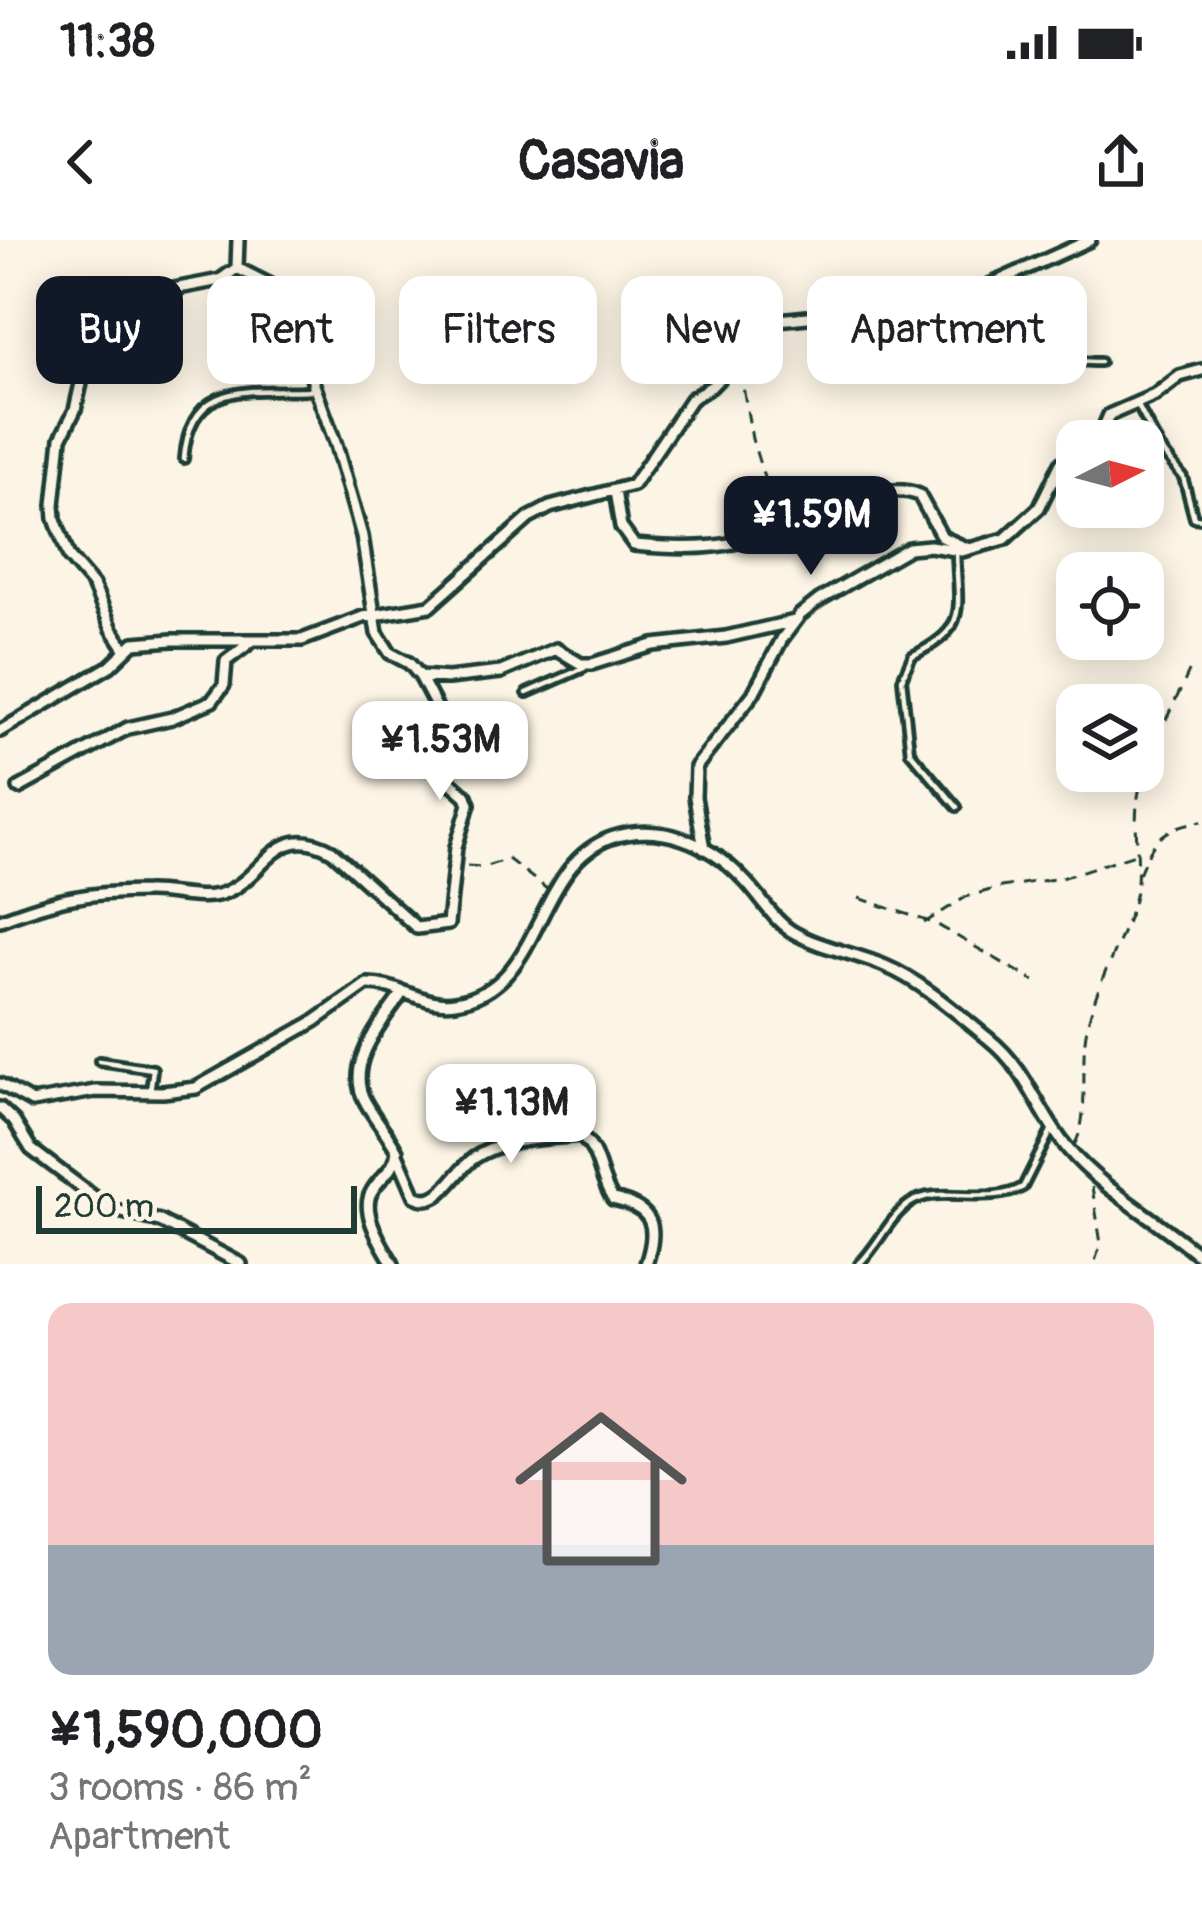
<!DOCTYPE html>
<html lang="en">
<head>
<meta charset="utf-8">
<style>
  :root { --surface:#fff; --page:#f2f2f2; --text:#202124; --muted:#757577; --line:#e0e0e0; --accent:#111827 }
  body { margin:0; font-family:Pangolin,sans-serif; background:var(--page); color:var(--text); height:100vh; display:flex; flex-direction:column; font-size:45px; white-space:nowrap }
  * { box-sizing:border-box; margin:0 }
  p { font-size:39px; color:var(--muted) }
  .icon { flex:none; width:66px; height:66px; fill:none; stroke:currentColor; stroke-width:2; stroke-linecap:round; stroke-linejoin:round }
  .map { position:relative; height:1024px; overflow:hidden }
  .sheet { display:flex; flex-direction:column; background:var(--surface); flex:1 }
  .sheet>* { flex:none }
  .guide { position:absolute; left:36px; top:36px; width:1131px; height:108px; display:flex; gap:24px }
  .needle { width:78px; rotate:84deg }
  .buttons { position:absolute; left:1056px; top:180px; display:grid; gap:24px }
  .buttons a { display:grid; place-items:center; width:108px; height:108px; border-radius:24px; background:var(--surface); box-shadow:0 6px 30px #0003; font-size:60px }
  .scale { position:absolute; left:36px; bottom:30px; width:321px; box-sizing:border-box; padding-left:12px; border:6px solid #1f3d34; border-top:0; font-size:33px; line-height:42px; white-space:nowrap; color:#1f3d34; -webkit-text-stroke:9px #fcf5e5; paint-order:stroke }
  .price { position:absolute; translate:-50% -102px; padding:0 27px; border-radius:24px; background:#fff; color:#222; font-size:39px; line-height:78px; filter:drop-shadow(0 3px 6px #0008) }
  .price::after { content:''; position:absolute; left:50%; top:72px; width:36px; height:27px; margin-left:-18px; background:inherit; clip-path:polygon(0 0,100% 0,50% 100%) }
  .price.on { background:var(--accent); color:#fff }
  ul { padding:0; list-style:none }
  li { display:grid; align-content:center; gap:24px; height:636px; padding:0 48px }
  li+li { border-top:3px solid var(--line) }
  li span { display:grid; place-items:center; height:372px; border-radius:24px; color:#555 }
  li>.icon { margin-inline-start:auto }
  span .icon { width:216px; height:216px; fill:#fffc; stroke-width:1 }
  li b { font-size:51px }
  .tag { padding:0 42px; border-radius:24px; background:var(--surface); box-shadow:0 6px 30px #0003; font-size:42px; line-height:108px }
  .tag.on { background:var(--accent); color:#fff }
  .status { display:flex; justify-content:space-between; align-items:center; height:84px; padding:0 60px; background:var(--surface); direction:ltr }
  .status svg { height:33px; fill:currentColor }
  header { display:flex; justify-content:space-between; align-items:center; height:156px; padding:0 48px; background:var(--surface); font-size:54px; font-weight:700 }
  .map>svg:first-child { display:block }
  .lines { fill:none; stroke-linecap:round; stroke-linejoin:round }
  .lane-casing { stroke:#1f3d34; stroke-width:14 }
  .street-casing { stroke:#1f3d34; stroke-width:18 }
  .path { stroke:#1f3d34; stroke-width:3; stroke-dasharray:12 9; stroke-linecap:butt }
  .lane { stroke:#fcf5e5; stroke-width:4.5 }
  .street { stroke:#fcf5e5; stroke-width:9 }
</style>
</head>
<body>
<div class="status"><b>11:38</b><svg viewBox="0 0 49 12"><path d="M0 12V9h3v3zM5 12V6h3v6zM10 12V3h3v9zM15 12V0h3v12zM26 1h20v11H26zM47 4h2v5h-2z"/></svg></div>
<header><svg class="icon" aria-label="back" viewBox="0 0 24 24"><path d="M15 5l-7 7 7 7"/></svg>Casavia<svg class="icon" aria-label="share" viewBox="0 0 24 24"><path d="M12 15V3M7 8l5-5 5 5M5 13v7h14v-7"/></svg></header>
<div class="map">
<svg width="1202" height="1024" viewBox="0 0 1202 1024">
  <rect width="100%" height="100%" fill="#fcf5e5"/>
  <filter id="ink" filterUnits="userSpaceOnUse"><feTurbulence type="fractalNoise" baseFrequency=".00833" numOctaves="2"/><feDisplacementMap in="SourceGraphic" scale="24" xChannelSelector="R" yChannelSelector="G"/><feConvolveMatrix kernelMatrix="1 2 1 2 8 2 1 2 1" color-interpolation-filters="sRGB"/></filter>
  <g filter="url(#ink)">
    <g class="lines">
      <g class="lane-casing">
        <path id="lane" d="M952,60L954,102C979,132 1016,117 1049,119C1066,120 1083,122 1100,122
          M1137,164L1160,208L1183,237L1194,278L1202,279
          M184,219C190,137 252,153 315,150
          M956,310C957,370 971,387 912,416L902,439L910,512L957,567
          M527,453L584,428
          M99,821L153,829L150,852
          M859,1024C878,1006 888,979 909,964C938,943 989,967 1023,947L1051,891"/>
      </g>
      <g class="street-casing">
        <path id="street" d="M1098,201L1109,175L1155,155L1180,136L1202,130
          M615,251L621,287L634,305C667,308 705,310 738,302C782,291 877,235 919,255L942,297L969,309
          M126,410L112,389L93,345L69,317L55,279L54,265L61,198L75,170L82,139L127,92L138,87L153,53L220,40L237,28L238,0
          M420,436L448,438L501,432L556,409L581,424H592L653,405L726,397L795,381
          M0,491L110,426L134,403L172,400H302L363,377L430,366L529,278L550,267L633,245L691,159L712,146L735,122L740,84L827,75L890,62L958,59L1090,0
          M19,548L128,488L172,478L212,461L224,445L226,421L251,402
          M704,609L695,557L696,527L753,454L782,399L800,375L819,360L909,308L930,306L962,311L1005,299L1039,268L1061,223L1077,219
          M0,680C55,659 87,652 146,652C170,651 199,661 221,654C266,639 274,579 332,611L417,688L448,684L456,607L469,564L466,556L433,527L439,472L420,436L409,423L390,413L377,393L362,296L336,205L313,142L303,71L291,55L237,28
          M0,844L32,862L95,851L163,852L196,848L315,781L367,744C397,743 424,767 455,762C545,749 532,626 611,598C659,582 708,602 742,638C759,654 771,678 791,691C819,708 855,713 885,726C921,741 958,774 989,799C1028,830 1038,873 1068,909C1102,950 1161,981 1202,1018
          M0,868L14,881L31,909L110,969L160,981L241,1024
          M397,914L415,956C440,970 455,931 474,918C504,898 543,899 579,895C601,910 598,938 613,959C653,968 659,985 646,1024
          M393,1024C383,1006 359,972 372,951C381,935 395,931 397,911C388,894 375,879 366,863C343,825 382,782 403,752"/>
      </g>
      <path class="path" d="M740,129L752,199L776,276
        M467,626L483,627L508,619L547,649
        M1139,634C1153,599 1164,587 1202,581
        M859,658L936,684L1034,741
        M924,683L966,657L1001,647L1061,638L1135,614
        M1074,905C1091,879 1079,823 1087,788C1096,745 1118,708 1132,667C1144,631 1132,594 1138,557C1145,514 1173,469 1190,429
        M1092,947L1101,1004L1094,1024"/>
      <use href="#lane" class="lane"/>
      <use href="#street" class="street"/>
    </g>
  </g>
</svg>
<div class="buttons">
<a><svg class="needle" viewBox="-14 -14 28 28"><path d="M0-13l5 13h-10z" fill="#e53935"/><path d="M0 13l5-13h-10z" fill="#757577"/></svg></a>
<a><svg class="icon" aria-label="locate" viewBox="0 0 24 24"><circle cx="12" cy="12" r="6"/><path d="M12 2v4M12 18v4M2 12h4M18 12h4"/></svg></a>
<a><svg class="icon" aria-label="layers" viewBox="0 0 24 24"><path d="M12 4l9 5-9 5-9-5zM3 14l9 5 9-5"/></svg></a>
</div>
<div class="scale">200 m</div>
<b class="price on" style="left:811px;top:338px">¥1.59M</b>
<b class="price" style="left:440px;top:563px">¥1.53M</b>
<b class="price" style="left:511px;top:926px">¥1.13M</b>
<div class="guide">
<a class="tag on">Buy</a>
<a class="tag">Rent</a>
<a class="tag">Filters</a>
<a class="tag">New</a>
<a class="tag">Apartment</a>
</div>
</div>
<section class="sheet">
<ul>
<li><span style="background:linear-gradient(#f6c9c9 65%,#9aa5b1 0)"><svg class="icon" aria-label="home" viewBox="0 0 24 24"><path d="M3 11l9-7 9 7M6 9v11h12V9"/></svg></span><div><b>¥1,590,000</b><p>3 rooms · 86 m²</p><p>Apartment</p></div></li>
</ul>
</section>
</body>
</html>
